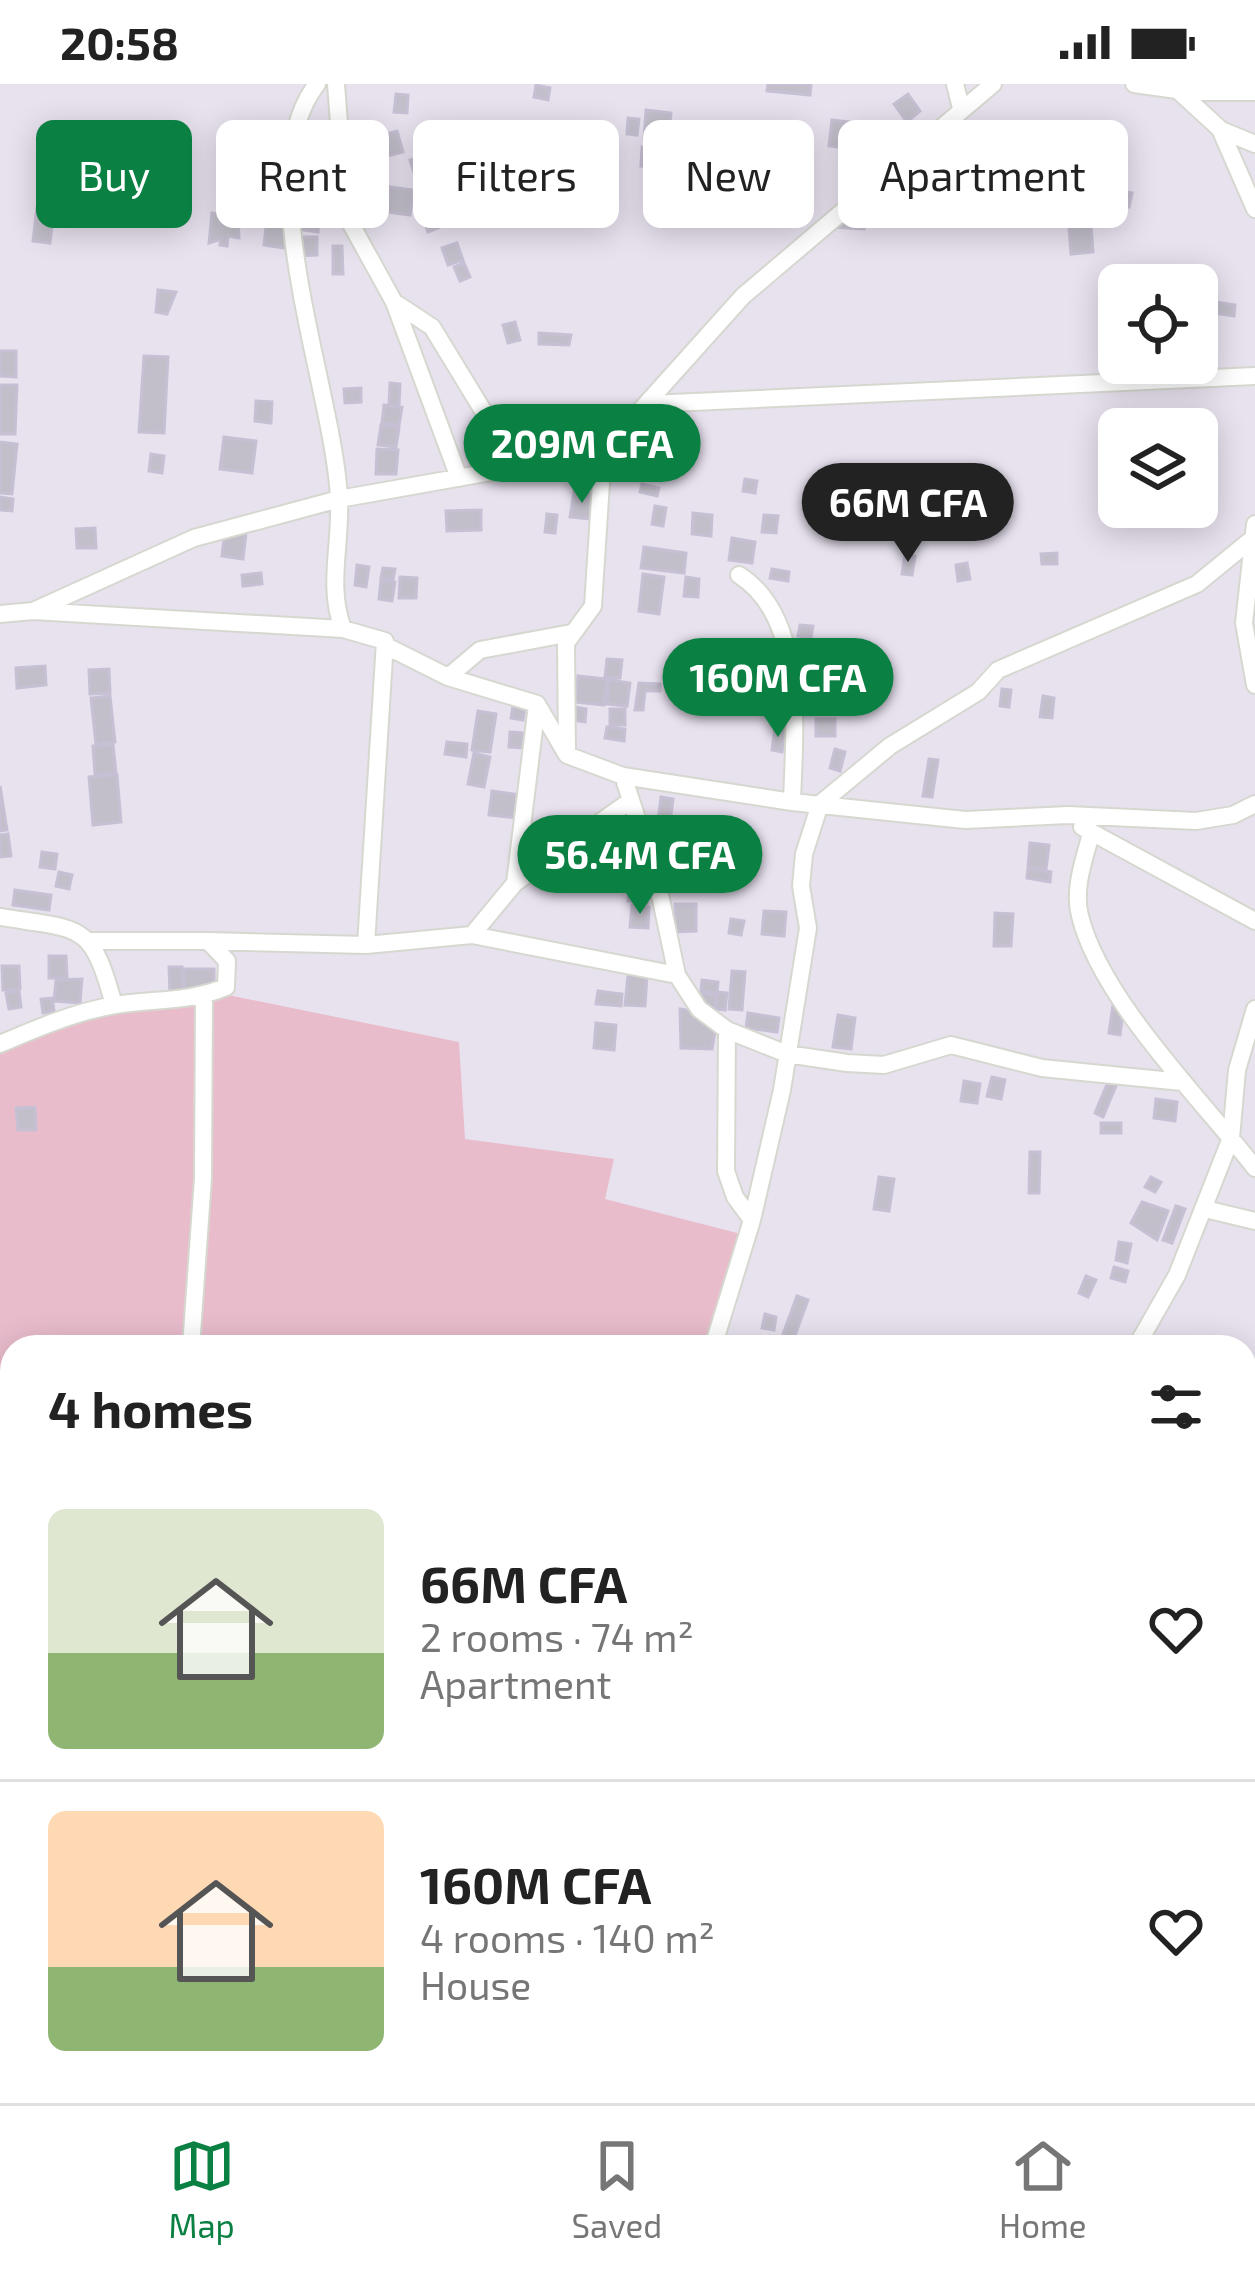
<!DOCTYPE html>
<html lang="en">
<head>
<meta charset="utf-8">
<style>
  :root { --surface:#fff; --page:#f6f6f6; --text:#222; --muted:#767676; --line:#e0e0e0; --accent:#0b8043 }
  body { margin:0; font-family:"Exo 2",sans-serif; background:var(--page); color:var(--text); height:100vh; display:flex; flex-direction:column; font-size:45px; white-space:nowrap }
  * { box-sizing:border-box; margin:0 }
  p { font-size:39px; color:var(--muted) }
  .icon { flex:none; width:66px; height:66px; fill:none; stroke:currentColor; stroke-width:2; stroke-linecap:round; stroke-linejoin:round }
  .map { position:relative; flex:1; overflow:hidden }
  .sheet { position:absolute; left:0px; top:1251px; width:1257px; height:768px; display:flex; flex-direction:column; background:var(--surface); border-radius:36px 36px 0 0; box-shadow:0 6px 30px #0003 }
  .sheet>* { flex:none }
  .top-card { position:absolute; left:36px; top:36px; width:1185px; height:108px; display:flex; gap:24px }
  .fabs { position:absolute; left:1098px; top:180px; display:grid; gap:24px }
  .fabs a { display:grid; place-items:center; width:120px; height:120px; border-radius:18px; background:var(--surface); box-shadow:0 6px 30px #0003; font-size:60px }
  .price { position:absolute; translate:-50% -102px; padding:0 27px; border-radius:42px; background:var(--accent); color:#fff; font-size:39px; line-height:78px; filter:drop-shadow(0 3px 6px #0008) }
  .price::after { content:''; position:absolute; left:50%; top:72px; width:36px; height:27px; margin-left:-18px; background:inherit; clip-path:polygon(0 0,100% 0,50% 100%) }
  .price.on { background:#222; color:#fff }
  ul { padding:0; list-style:none }
  li { display:flex; align-items:center; gap:36px; height:300px; padding:0 48px }
  li+li { border-top:3px solid var(--line) }
  li span { display:grid; place-items:center; flex:none; width:336px; height:240px; border-radius:18px; color:#555 }
  li>.icon { margin-inline-start:auto }
  span .icon { width:144px; height:144px; fill:#fffc; stroke-width:1 }
  li b { font-size:51px }
  h2 { display:flex; justify-content:space-between; align-items:center; height:144px; padding:0 48px; font-size:51px }
  .tag { padding:0 42px; border-radius:18px; background:var(--surface); box-shadow:0 6px 30px #0003; font-size:42px; line-height:108px }
  .tag.on { background:var(--accent); color:#fff }
  .status { display:flex; justify-content:space-between; align-items:center; height:84px; padding:0 60px; background:var(--surface); direction:ltr }
  .status svg { height:33px; fill:currentColor }
  .tabs { display:flex; justify-content:space-around; align-items:center; height:168px; border-top:3px solid var(--line); background:var(--surface); font-size:33px; color:var(--muted) }
  .tabs a { display:grid; justify-items:center; gap:6px }
  .tabs .on { color:var(--accent) }
  .map>svg:first-child { display:block }
  .green { fill:#e9bccc }
  .building { fill:#c2bfca; stroke:#c7c0d4; stroke-width:3 }
  .lines { fill:none; stroke-linecap:round; stroke-linejoin:round }
  .minor-casing { stroke:#d6d8d0; stroke-width:20 }
  .minor { stroke:#fff; stroke-width:16 }
</style>
</head>
<body>
<div class="status"><b>20:58</b><svg viewBox="0 0 49 12"><path d="M0 12V9h3v3zM5 12V6h3v6zM10 12V3h3v9zM15 12V0h3v12zM26 1h20v11H26zM47 4h2v5h-2z"/></svg></div>
<div class="map">
<svg width="1255" height="2019" viewBox="0 0 1255 2019">
  <rect width="100%" height="100%" fill="#e8e2ef"/>
  <path class="green" d="M218,909L459,958L465,1055L614,1075L605,1115L741,1150L703,1263H12V1760L0,1758V966L122,922Z
    M470,2007H1063L1057,2019H490Z"/>
  <path class="building" d="M768,0H811L810,11L767,7Z
    M536,1L550,4L548,16L534,13Z
    M396,10L408,11L407,29L394,28Z
    M908,10L920,27L907,38L894,20Z
    M646,26L671,29L668,58L644,56Z
    M628,34L639,35L637,51L627,50Z
    M832,36L850,38L848,64L829,62Z
    M591,46L603,47L601,67L589,66Z
    M397,47L403,68L384,73L379,52Z
    M738,51L748,52L746,87L736,86Z
    M642,63L668,65L667,84L641,82Z
    M330,69L341,95L331,99L320,73Z
    M421,73L427,92L416,95L410,76Z
    M521,75L543,77L540,105L518,103Z
    M961,91L966,107L956,110L951,94Z
    M390,103L413,106L410,131L387,128Z
    M429,105L436,122L425,127L418,109Z
    M1122,107L1132,109L1129,123L1119,121Z
    M486,116L490,126L477,131L473,122Z
    M37,123L54,126L50,159L33,157Z
    M432,128L438,144L428,148L422,132Z
    M212,129L238,132L239,154L228,152L227,162L220,161L221,155L209,159Z
    M832,130L865,132L864,145L831,143Z
    M267,134L295,137L291,165L264,161Z
    M298,134L319,136L318,148L297,145Z
    M1091,142L1093,168L1071,170L1069,144Z
    M296,153H317V171L296,172Z
    M457,159L463,176L448,181L442,164Z
    M333,162H342L343,190H333Z
    M464,179L470,193L460,197L454,183Z
    M158,206L176,208L167,230L156,228Z
    M1197,217L1212,218L1211,231L1197,230Z
    M1216,218L1235,221L1234,232L1214,229Z
    M515,238L520,256L508,259L503,241Z
    M539,249L571,251L569,261L539,260Z
    M0,267H16V293L0,292Z
    M144,272L168,273L164,349L139,348Z
    M390,299L400,300L399,322L389,321Z
    M0,301H17L15,350H0Z
    M361,304V318L345,319L344,305Z
    M256,317L272,318L271,339L255,337Z
    M384,321L402,323L399,341L382,339Z
    M381,341L399,344L396,363L378,361Z
    M224,353L256,357L252,389L220,385Z
    M0,358L17,360L12,410L0,409Z
    M377,365L398,366L396,390H376Z
    M151,370L164,372L162,389L149,387Z
    M745,395L757,397L755,409L743,407Z
    M642,400L659,404L657,412L640,408Z
    M574,408L594,410L591,435L570,433Z
    M0,413L13,415L12,427L0,426Z
    M655,422L666,424L663,442L652,440Z
    M481,426V446L447,447L446,427Z
    M693,429L712,431L711,452L692,450Z
    M547,430L557,431L555,449L545,448Z
    M764,431L778,432L776,449L762,448Z
    M95,444L96,464H77L76,445Z
    M225,446L246,449L243,475L222,472Z
    M732,454L755,458L752,479L729,476Z
    M644,463L686,469L684,489L641,484Z
    M1057,469V480H1042L1041,470Z
    M905,471L915,472L912,491L902,490Z
    M967,479L970,495L958,497L956,481Z
    M357,481L369,483L366,503L355,501Z
    M383,484L395,485L393,496L381,494Z
    M772,485L789,488L788,497L770,494Z
    M261,489L262,500L243,502L242,491Z
    M643,490L664,493L659,530L639,527Z
    M400,493L417,494L416,514H399Z
    M686,493L699,495L698,513L684,512Z
    M381,496L395,498L392,517L379,515Z
    M800,541L813,542L811,554L798,552Z
    M607,575L622,576L620,594L605,593Z
    M45,582L46,601L17,604L16,584Z
    M109,585L110,609L90,610L89,586Z
    M578,592L607,595L604,621L575,618Z
    M609,596L630,599L627,622L607,620Z
    M639,599L660,600V607H645L643,626H635Z
    M1002,605L1011,606L1009,623L1000,622Z
    M110,612L115,658L96,660L91,614Z
    M1043,612L1054,614L1052,634L1040,633Z
    M737,615L756,617L755,628L736,626Z
    M513,622L525,624L523,636L511,634Z
    M575,623L586,625L585,638L573,636Z
    M610,625H625V641H610Z
    M478,627L496,630L490,668L472,666Z
    M816,635H835V652H816Z
    M607,643L625,645L624,657L605,654Z
    M775,644L785,646L782,668L772,666Z
    M510,648L523,649L522,664L509,663Z
    M447,658L467,660L466,673L445,670Z
    M113,661L116,689L95,690L93,662Z
    M835,665L845,668L840,687L830,684Z
    M474,669L490,673L484,703L468,700Z
    M929,675L938,676L932,713L923,712Z
    M117,691L121,738L93,741L89,693Z
    M0,702L7,746L0,747Z
    M492,707L521,711L518,734L489,731Z
    M661,713L673,715L670,739L658,738Z
    M8,750L11,772L0,773V751Z
    M1030,759L1049,761L1046,785L1028,783Z
    M42,768L57,770L55,785L40,783Z
    M600,784L616,786L615,797L599,795Z
    M1028,784L1051,788L1050,798L1027,794Z
    M631,786L651,788L647,819L628,817Z
    M690,786L734,793L732,806L688,800Z
    M59,788L72,791L69,805L56,802Z
    M15,806L51,811L49,826L13,821Z
    M675,820H696V847L675,848Z
    M632,821L649,823L648,844L630,843Z
    M764,827L786,828L784,852L762,850Z
    M995,829L1013,830L1011,862H994Z
    M731,835L744,837L741,851L729,849Z
    M49,872H66L67,893L49,894Z
    M2,882H19L20,905L3,906Z
    M169,883H182L183,910L170,911Z
    M184,885H214V905H184Z
    M732,887L745,888L742,926L729,925Z
    M628,891L647,892L645,922L625,921Z
    M82,895L80,919L54,917L56,896Z
    M702,896L718,898L717,909L701,907Z
    M19,907L21,923L9,925L6,909Z
    M598,907L622,910L621,922L596,920Z
    M718,908L727,909L725,926L716,925Z
    M702,909L716,911L715,926L700,924Z
    M52,914L54,927L43,929L41,915Z
    M1113,921L1124,922L1120,951L1109,949Z
    M680,925L718,931L712,965L681,964Z
    M748,929L779,934L777,948L746,944Z
    M838,931L855,934L851,965L833,963Z
    M596,939L616,941L614,966L594,964Z
    M992,993L1005,996L1001,1015L987,1012Z
    M964,997L980,1000L977,1019L961,1017Z
    M1108,998L1116,1002L1103,1033L1095,1029Z
    M1156,1015L1177,1018L1175,1037L1154,1034Z
    M35,1023L36,1046H18L16,1024Z
    M1101,1039H1121V1049H1101Z
    M1030,1068H1040L1039,1109H1029Z
    M879,1093L894,1095L889,1127L874,1125Z
    M1151,1093L1161,1098L1155,1108L1145,1103Z
    M1142,1118L1168,1127L1157,1156L1131,1139Z
    M1176,1122L1185,1125L1172,1159L1163,1156Z
    M1119,1158L1131,1160L1127,1179L1116,1176Z
    M1114,1183L1128,1187L1125,1198L1111,1194Z
    M1086,1192L1096,1196L1088,1213L1079,1209Z
    M797,1212L808,1216L794,1254L783,1250Z
    M765,1230L776,1233L774,1246L762,1244Z
    M1245,1351L1253,1353L1249,1373H1245Z
    M1245,1974L1255,1977V2019H1219L1225,2007H1245Z
    M53,2007H69L68,2012L85,2019H46Z
    M1144,2007H1162L1156,2019H1139Z
    M1173,2007H1182L1196,2015L1167,2019Z"/>
  <g class="lines">
    <g class="minor-casing">
      <path id="minor" d="M317,0C246,89 336,311 339,417C341,462 327,502 343,545
        M336,0L346,131L394,218L459,394
        M955,0L961,24
        M1134,0L1191,8H1255
        M1171,0L1220,45L1255,125
        M1221,46L1255,60
        M394,218L432,243L482,325L529,379
        M650,320L1255,292
        M1255,440L1244,539L1255,601
        M739,491C807,534 794,649 792,718
        M33,527L194,454L339,415L603,368L743,212L993,0
        M0,530L33,527L343,545L385,557L366,861
        M386,562L448,593L537,620L567,671L623,692L792,718L965,736L1068,731L1196,737L1233,731L1255,720
        M448,593L480,566L571,549
        M567,670L566,559L593,522L603,368
        M623,692L656,792L677,891L699,925L727,946L726,1087L735,1113L752,1136
        M1082,743L1255,837
        M1091,750C1084,775 1073,806 1080,832C1101,916 1202,1016 1255,1084
        M515,799L537,621
        M0,833C82,846 91,837 114,921
        M472,851L515,799L630,717
        M92,857H208
        M727,946L787,970L847,979L884,981L951,961L1042,984L1182,998
        M0,960C37,944 75,928 115,921C153,915 190,918 226,903L227,877L208,857L366,861L472,851L677,891
        M1205,1125L1255,1137
        M191,1263L203,1094L204,912
        M713,1263L752,1136L782,1006L808,844L801,802L804,770L820,720L890,662L978,608L998,586L1197,500L1252,455
        M1136,1263L1177,1191L1231,1054L1237,986L1255,925
        M0,1400L12,1403
        M1245,1558L1255,1552
        M0,1580L12,1576
        M1245,1598H1255
        M1245,1657L1255,1641
        M0,1862L12,1830
        M1245,1939L1255,1913
        M1245,1957L1255,1962
        M137,2007L167,2019
        M96,2019L98,2007
        M476,2019L486,2007
        M1070,2019L1076,2007
        M1208,2019L1214,2007"/>
    </g>
    <use href="#minor" class="minor"/>
  </g>
</svg>
<div class="fabs">
<a><svg class="icon" aria-label="locate" viewBox="0 0 24 24"><circle cx="12" cy="12" r="6"/><path d="M12 2v4M12 18v4M2 12h4M18 12h4"/></svg></a>
<a><svg class="icon" aria-label="layers" viewBox="0 0 24 24"><path d="M12 4l9 5-9 5-9-5zM3 14l9 5 9-5"/></svg></a>
</div>
<b class="price" style="left:582px;top:422px">209M CFA</b>
<b class="price on" style="left:908px;top:481px">66M CFA</b>
<b class="price" style="left:778px;top:656px">160M CFA</b>
<b class="price" style="left:640px;top:833px">56.4M CFA</b>
<div class="top-card">
<a class="tag on">Buy</a>
<a class="tag">Rent</a>
<a class="tag">Filters</a>
<a class="tag">New</a>
<a class="tag">Apartment</a>
</div>
<section class="sheet">
<h2>4 homes<svg class="icon" aria-label="filters" viewBox="0 0 24 24"><path d="M4 7h16M4 17h16"/><circle cx="9" cy="7" r="2"/><circle cx="15" cy="17" r="2"/></svg></h2>
<ul>
<li><span style="background:linear-gradient(#dfe7d0 60%,#8fb573 0)"><svg class="icon" aria-label="home" viewBox="0 0 24 24"><path d="M3 11l9-7 9 7M6 9v11h12V9"/></svg></span><div><b>66M CFA</b><p>2 rooms · 74 m²</p><p>Apartment</p></div><svg class="icon" aria-label="heart" viewBox="0 0 24 24"><path d="M12 20l-8-8c-3-5 5-10 8-4 3-6 11-1 8 4z"/></svg></li>
<li><span style="background:linear-gradient(#ffd9b3 65%,#8fb573 0)"><svg class="icon" aria-label="home" viewBox="0 0 24 24"><path d="M3 11l9-7 9 7M6 9v11h12V9"/></svg></span><div><b>160M CFA</b><p>4 rooms · 140 m²</p><p>House</p></div><svg class="icon" aria-label="heart" viewBox="0 0 24 24"><path d="M12 20l-8-8c-3-5 5-10 8-4 3-6 11-1 8 4z"/></svg></li>
</ul>
</section>
</div>
<nav class="tabs">
<a class="on"><svg class="icon" aria-label="map" viewBox="0 0 24 24"><path d="M3 6l6-2 6 2 6-2v14l-6 2-6-2-6 2zM9 4v14M15 6v14"/></svg>Map</a>
<a><svg class="icon" aria-label="saved" viewBox="0 0 24 24"><path d="M7 4h10v16l-5-4-5 4z"/></svg>Saved</a>
<a><svg class="icon" aria-label="home" viewBox="0 0 24 24"><path d="M3 11l9-7 9 7M6 9v11h12V9"/></svg>Home</a>
</nav>
</body>
</html>
